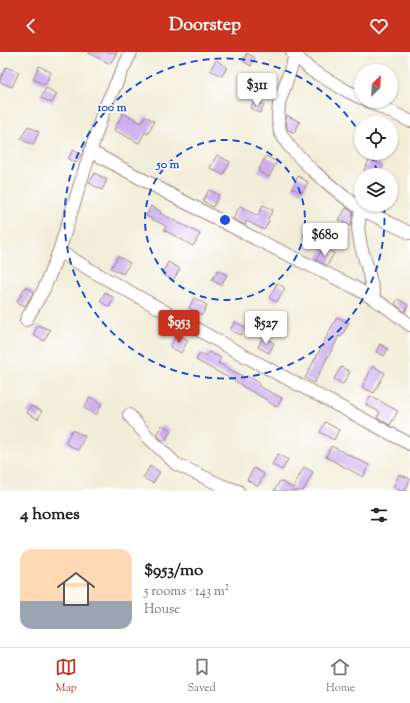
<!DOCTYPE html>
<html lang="en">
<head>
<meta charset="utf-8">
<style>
  :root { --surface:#fff; --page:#f2f2f2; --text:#222; --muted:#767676; --line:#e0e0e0; --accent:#c8321e }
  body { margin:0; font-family:"Sorts Mill Goudy",serif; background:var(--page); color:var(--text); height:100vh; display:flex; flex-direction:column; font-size:15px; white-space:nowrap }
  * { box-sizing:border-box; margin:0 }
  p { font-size:13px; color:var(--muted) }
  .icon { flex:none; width:22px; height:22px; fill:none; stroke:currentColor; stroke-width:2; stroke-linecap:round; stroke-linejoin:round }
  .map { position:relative; height:439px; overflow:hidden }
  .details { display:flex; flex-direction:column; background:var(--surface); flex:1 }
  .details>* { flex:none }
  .needle { width:26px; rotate:24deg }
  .tools { position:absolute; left:354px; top:12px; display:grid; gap:8px }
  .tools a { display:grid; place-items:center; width:44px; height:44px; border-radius:50%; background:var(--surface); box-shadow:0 1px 3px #0004; font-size:20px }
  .price { position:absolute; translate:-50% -34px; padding:0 9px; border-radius:4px; background:#fff; color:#222; font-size:13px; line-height:26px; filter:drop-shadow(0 1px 2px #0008) }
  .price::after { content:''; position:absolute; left:50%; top:24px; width:12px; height:9px; margin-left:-6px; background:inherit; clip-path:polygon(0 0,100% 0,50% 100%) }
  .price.selected { background:var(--accent); color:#fff }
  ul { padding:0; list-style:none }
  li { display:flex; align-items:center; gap:12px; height:100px; padding:0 20px }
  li+li { border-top:1px solid var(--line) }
  li span { display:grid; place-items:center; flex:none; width:112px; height:80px; border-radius:12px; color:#555 }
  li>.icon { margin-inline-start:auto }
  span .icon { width:48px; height:48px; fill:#fffc; stroke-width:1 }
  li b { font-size:17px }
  h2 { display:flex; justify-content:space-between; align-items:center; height:48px; padding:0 20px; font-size:17px }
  header { display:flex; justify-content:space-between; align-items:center; height:52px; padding:0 20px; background:var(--accent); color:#fff; font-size:18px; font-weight:700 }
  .menu { display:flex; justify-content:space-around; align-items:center; height:56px; border-top:1px solid var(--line); background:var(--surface); font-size:11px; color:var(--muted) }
  .menu a { display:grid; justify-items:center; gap:2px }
  .menu .selected { color:var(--accent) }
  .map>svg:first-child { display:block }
  .building { fill:#ccaeef }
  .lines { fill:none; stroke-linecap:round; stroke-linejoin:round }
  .minor-casing { stroke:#9e8682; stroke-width:14 }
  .minor { stroke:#fff; stroke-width:12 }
  .ring { fill:none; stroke:#1d4ed8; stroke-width:2; stroke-dasharray:7 5 }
  .centre { fill:#1d4ed8; stroke:#fff; stroke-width:2 }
  .ring-label { font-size:12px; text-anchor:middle; font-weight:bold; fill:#1d4ed8; stroke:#fff; stroke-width:3.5; stroke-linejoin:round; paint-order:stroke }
</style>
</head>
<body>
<header><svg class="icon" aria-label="back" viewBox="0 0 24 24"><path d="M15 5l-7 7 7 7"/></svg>Doorstep<svg class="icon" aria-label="heart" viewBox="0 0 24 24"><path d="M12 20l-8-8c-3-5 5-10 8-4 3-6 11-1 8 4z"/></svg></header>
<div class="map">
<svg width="410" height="439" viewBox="0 0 410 439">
  <rect width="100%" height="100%" fill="#fff"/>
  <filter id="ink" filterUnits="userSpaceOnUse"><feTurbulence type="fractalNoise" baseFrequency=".025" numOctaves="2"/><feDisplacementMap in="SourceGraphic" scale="8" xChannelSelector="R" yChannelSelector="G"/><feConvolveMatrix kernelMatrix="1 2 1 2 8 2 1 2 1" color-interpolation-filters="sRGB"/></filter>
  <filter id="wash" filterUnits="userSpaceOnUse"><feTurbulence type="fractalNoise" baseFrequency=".012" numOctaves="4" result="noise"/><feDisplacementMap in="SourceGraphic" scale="16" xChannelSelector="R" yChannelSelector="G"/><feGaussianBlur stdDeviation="0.9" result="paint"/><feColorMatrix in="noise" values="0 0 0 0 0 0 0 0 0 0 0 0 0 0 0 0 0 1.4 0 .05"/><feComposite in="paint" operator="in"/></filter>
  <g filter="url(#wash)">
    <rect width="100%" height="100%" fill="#f1edd8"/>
    <g id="blocks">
      <path class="building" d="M87,0H117L110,12Z
        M247,1L255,6L251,14L243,9Z
        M216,8L227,15L222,24L210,18Z
        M39,14L51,20L45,33L33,27Z
        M6,15L19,20L12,35L0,30V28Z
        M46,36L57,42L52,51L41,46Z
        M255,48L264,53L260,61L250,56Z
        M123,61L141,71L145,64L154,69L148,82L145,80L139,91L114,78Z
        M286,63L300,70L294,81L287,77Z
        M28,74L39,80L33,93L21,87Z
        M73,98L81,103L76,111L68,107Z
        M217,103L230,110L223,123L210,116Z
        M266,104L277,110L269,125L258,119Z
        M370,107L383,114L378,123H373L364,118Z
        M95,121L107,128L102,138L89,131Z
        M298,124L308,130L302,141L292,136Z
        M209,138L219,143L213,155L203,149Z
        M263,153L273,158L267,168L269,169L264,178L247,169L245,173L233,167L240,154L258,164Z
        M151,154L161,160L160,161L200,182L193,194L164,178L166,174L146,164Z
        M346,156L353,160L351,174L339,168Z
        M323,196L334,201L327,214L316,208Z
        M118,204L130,211L123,222L111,216Z
        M168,210L180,217L173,228L162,222Z
        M218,218L227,223L221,233L212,228Z
        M277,231L285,236L277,250L269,246Z
        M25,235L34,239L25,254L17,250Z
        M105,240L114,246L109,255L100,249Z
        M194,246L207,253L202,263L189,256Z
        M398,247L408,253L405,260L395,252Z
        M337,265L349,271L341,285L339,284L314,331L305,326Z
        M235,270L245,275L241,283L230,278Z
        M38,273L50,278L44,289L33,283Z
        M177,282L188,288L181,301L170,295Z
        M263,285L274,291L269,301L258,295Z
        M380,292L388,297L384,304L376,300Z
        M209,300L221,306L218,311L246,326L247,324L260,331L258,334L282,346L277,355L267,349V348L242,334V333L196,308L200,301L206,304Z
        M373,314L385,321L374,341L362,335Z
        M341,315L350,320L343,332L334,327Z
        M370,344L398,359L390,373L377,366L380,360L366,353Z
        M90,345L102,352L96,363L84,356Z
        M31,354L42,359L38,367L27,361Z
        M325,370L339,378L334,388L320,380Z
        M162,373L171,378L165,389L161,387L156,383Z
        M72,378L85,384L78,398L65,391Z
        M331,394L369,413L363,425L326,405Z
        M278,402L288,408L282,418L272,413Z
        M150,414L160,420L153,431L143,426Z
        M304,415L313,420L303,439H274L280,429L293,436Z
        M254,416L264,422L258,434L247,428Z
        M399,422L410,427L405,439H400L393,435Z"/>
    </g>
  </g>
  <g filter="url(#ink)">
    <use href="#blocks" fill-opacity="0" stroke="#9e8682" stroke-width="1"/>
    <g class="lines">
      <g class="minor-casing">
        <path id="minor" d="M292,0L311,18L345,38L361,46
          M295,4L279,51L278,67L280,80L289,94L312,118L342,143L361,157L410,181
          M368,49L410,69
          M90,99L175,145L256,187L354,235L385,254L410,273
          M361,157L358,176L361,195L367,214L375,248
          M59,199L94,220L254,309L410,392
          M26,268L44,237L59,199L95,85L105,55L131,0
          M129,363L149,386L176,412L223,434L238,439"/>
      </g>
      <use href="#minor" class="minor"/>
    </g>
  </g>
  <g class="ring">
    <circle cx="225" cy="168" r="80"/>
    <path d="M371 102A160 160 0 0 1 378 123M384 154A160 160 0 1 1 361 83"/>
  </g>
  <circle cx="225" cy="168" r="6" class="centre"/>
  <g class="ring-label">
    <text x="112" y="59">100 m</text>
    <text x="168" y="116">50 m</text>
  </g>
</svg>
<div class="tools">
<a><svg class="needle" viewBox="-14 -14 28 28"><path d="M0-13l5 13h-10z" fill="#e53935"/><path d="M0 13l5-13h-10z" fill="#767676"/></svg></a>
<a><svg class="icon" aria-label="locate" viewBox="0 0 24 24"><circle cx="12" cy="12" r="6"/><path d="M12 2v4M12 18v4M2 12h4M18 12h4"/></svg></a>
<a><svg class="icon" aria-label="layers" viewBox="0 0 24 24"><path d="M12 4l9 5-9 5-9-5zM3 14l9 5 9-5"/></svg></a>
</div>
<b class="price" style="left:257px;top:55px">$311</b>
<b class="price" style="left:325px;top:205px">$680</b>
<b class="price selected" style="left:179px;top:292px">$953</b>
<b class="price" style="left:266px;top:293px">$527</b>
</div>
<section class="details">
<h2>4 homes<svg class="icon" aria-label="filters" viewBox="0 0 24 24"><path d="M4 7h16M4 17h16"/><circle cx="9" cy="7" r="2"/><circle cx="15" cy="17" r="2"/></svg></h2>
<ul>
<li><span style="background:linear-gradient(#ffd9b3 65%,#9aa5b1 0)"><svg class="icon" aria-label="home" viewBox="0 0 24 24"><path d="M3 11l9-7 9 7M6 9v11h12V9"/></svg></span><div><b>$953/mo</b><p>5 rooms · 143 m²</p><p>House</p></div></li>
</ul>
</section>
<nav class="menu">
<a class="selected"><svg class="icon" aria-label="map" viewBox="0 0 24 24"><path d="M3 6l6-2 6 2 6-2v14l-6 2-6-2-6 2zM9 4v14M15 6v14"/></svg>Map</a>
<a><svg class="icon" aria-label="saved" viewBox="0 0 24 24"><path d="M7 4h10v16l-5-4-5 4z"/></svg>Saved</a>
<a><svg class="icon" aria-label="home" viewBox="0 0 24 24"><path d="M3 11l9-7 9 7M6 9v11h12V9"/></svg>Home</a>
</nav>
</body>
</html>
